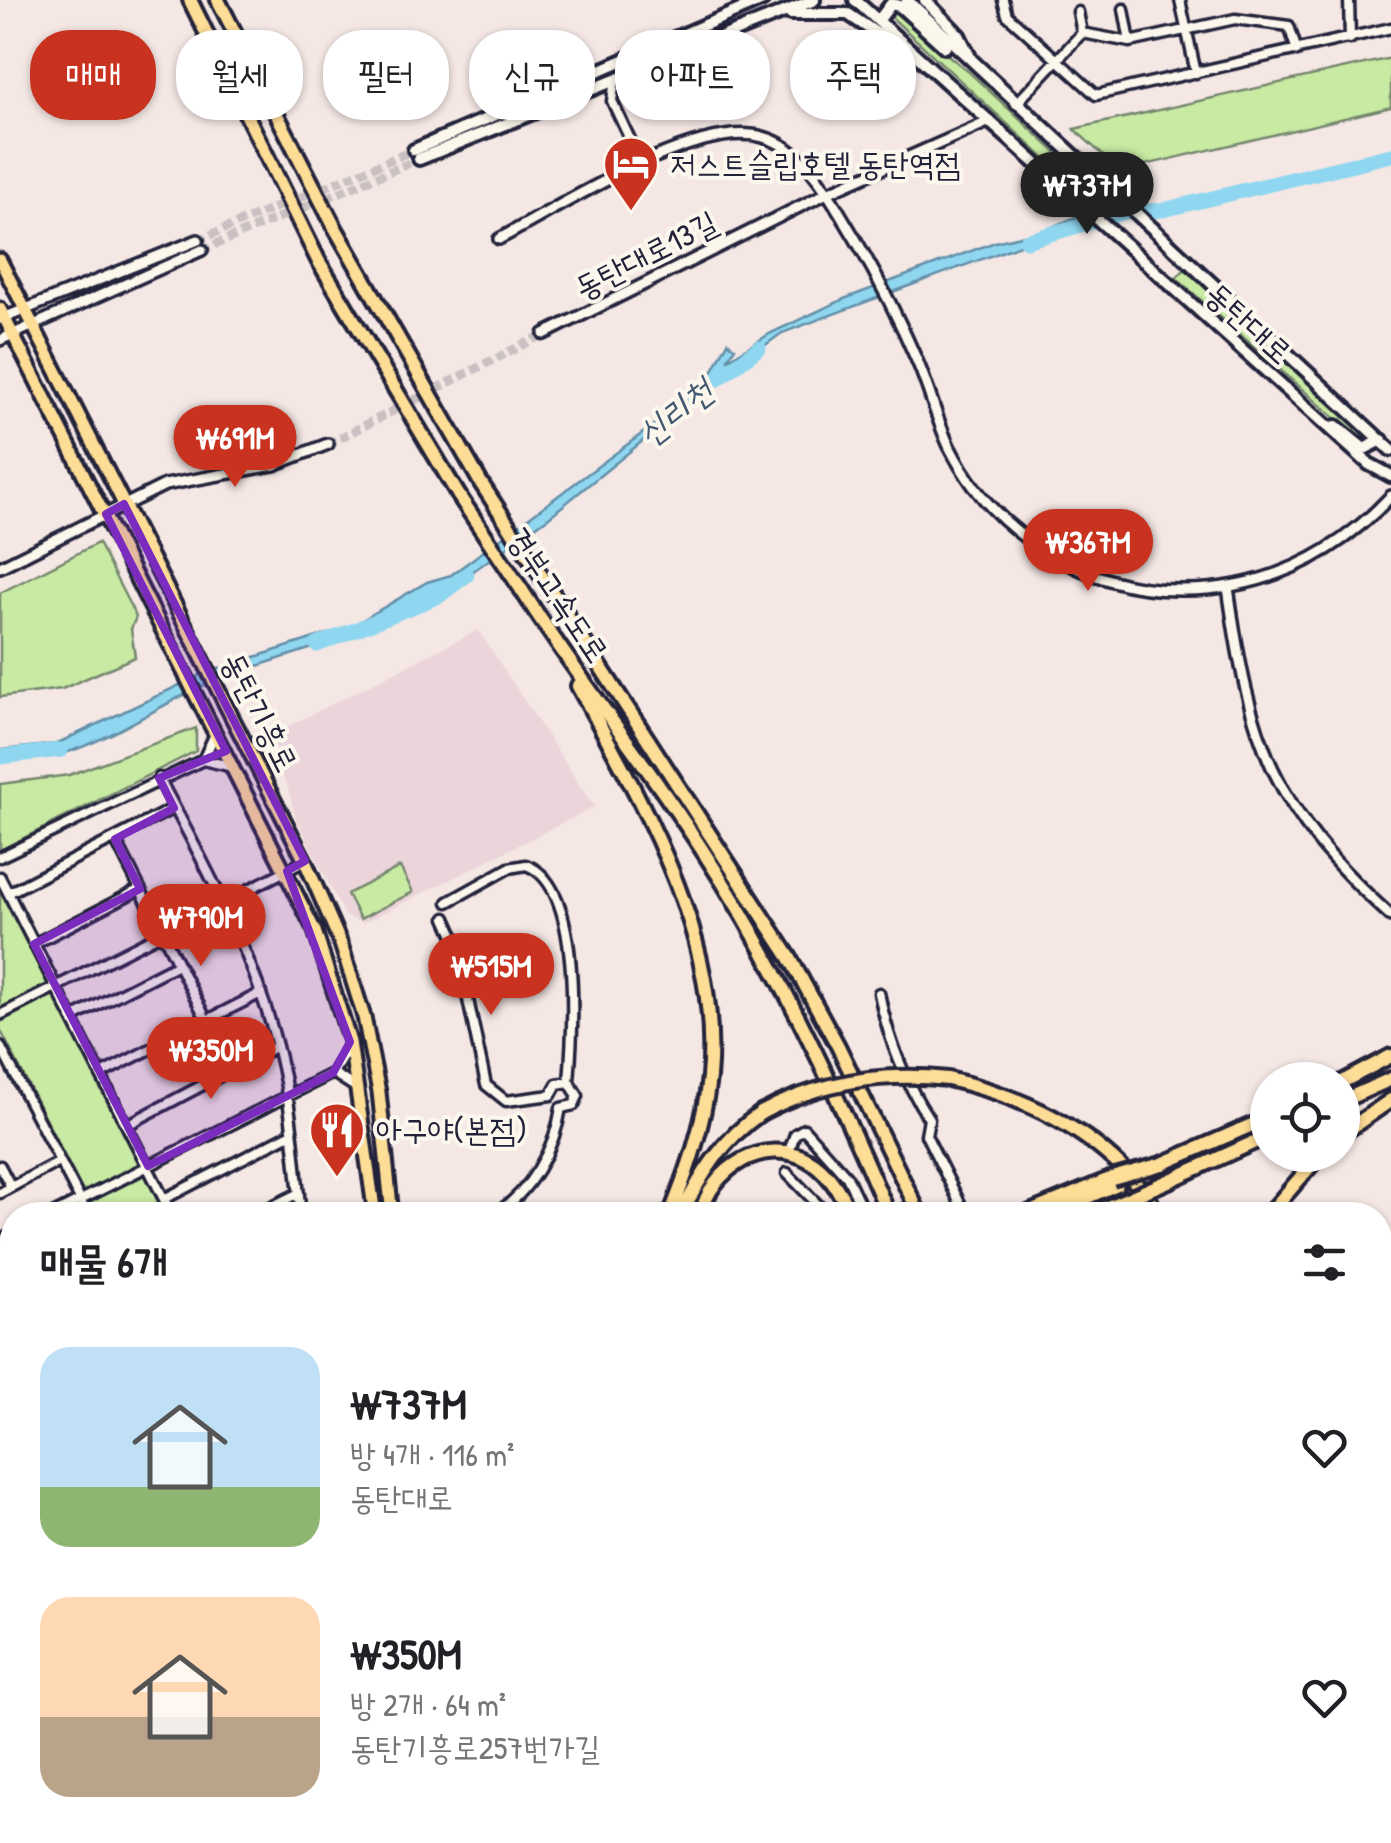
<!DOCTYPE html>
<html lang="ko">
<head>
<meta charset="utf-8">
<style>
  :root { --surface:#fff; --page:#f2f2f2; --text:#202124; --muted:#757577; --accent:#c8321e }
  body { margin:0; font-family:"Patrick Hand","Poor Story",sans-serif; background:var(--page); color:var(--text); height:100vh; display:flex; flex-direction:column; font-size:38px; white-space:nowrap }
  * { box-sizing:border-box; margin:0 }
  p { font-size:32px; color:var(--muted) }
  .icon { flex:none; width:55px; height:55px; fill:none; stroke:currentColor; stroke-width:2; stroke-linecap:round; stroke-linejoin:round }
  .map { position:relative; flex:1; overflow:hidden }
  .sheet { position:absolute; left:0px; top:1202px; width:1392px; height:642px; display:flex; flex-direction:column; background:var(--surface); border-radius:40px 40px 0 0; box-shadow:0 2px 8px #0004 }
  .sheet>* { flex:none }
  .top-card { position:absolute; left:30px; top:30px; width:1332px; height:90px; display:flex; gap:20px }
  .controls { position:absolute; left:1250px; top:1062px; display:grid; gap:20px }
  .controls a { display:grid; place-items:center; width:110px; height:110px; border-radius:50%; background:var(--surface); box-shadow:0 2px 8px #0004; font-size:50px }
  .price { position:absolute; translate:-50% -85px; padding:0 22px; border-radius:35px; background:var(--accent); color:#fff; font-size:32px; line-height:65px; filter:drop-shadow(0 2px 5px #0008) }
  .price::after { content:''; position:absolute; left:50%; top:60px; width:30px; height:22px; margin-left:-15px; background:inherit; clip-path:polygon(0 0,100% 0,50% 100%) }
  .price.active { background:#222; color:#fff }
  ul { padding:0; list-style:none }
  li { display:flex; align-items:center; gap:30px; height:250px; padding:0 40px }
  li span { display:grid; place-items:center; flex:none; width:280px; height:200px; border-radius:30px; color:#555 }
  li>.icon { margin-inline-start:auto }
  span .icon { width:120px; height:120px; fill:#fffc; stroke-width:1 }
  li b { font-size:42px }
  h2 { display:flex; justify-content:space-between; align-items:center; height:120px; padding:0 40px; font-size:42px }
  .pill { padding:0 35px; border-radius:40px; background:var(--surface); box-shadow:0 2px 8px #0004; font-size:35px; line-height:90px }
  .pill.active { background:var(--accent); color:#fff }
  .map>svg:first-child { display:block }
  .built { fill:#ebd4da }
  .green { fill:#c8eaa2; stroke:#75866e; stroke-width:2.5 }
  .water { fill:#8fd7f0; stroke:#638fa8; stroke-width:2.5 }
  .lines { fill:none; stroke-linecap:round; stroke-linejoin:round }
  .river { stroke:#8fd7f0; stroke-width:15 }
  .tertiary-tunnel { stroke:#cac0c2; stroke-width:9; stroke-dasharray:9 4.5; stroke-linecap:butt }
  .minor-casing { stroke:#22223b; stroke-width:15 }
  .tertiary-casing { stroke:#22223b; stroke-width:16 }
  .secondary-casing { stroke:#22223b; stroke-width:18 }
  .primary-casing { stroke:#22223b; stroke-width:19 }
  .trunk-casing { stroke:#22223b; stroke-width:19 }
  .motorway-casing { stroke:#22223b; stroke-width:20 }
  .minor { stroke:#fbf7ec; stroke-width:8 }
  .tertiary { stroke:#fbf7ec; stroke-width:9 }
  .secondary { stroke:#fbf7ec; stroke-width:10 }
  .primary { stroke:#fedd96; stroke-width:11 }
  .trunk { stroke:#fedd96; stroke-width:11 }
  .motorway { stroke:#fedd96; stroke-width:12 }
  .motorway-bridge-casing { stroke:#22223b; stroke-width:20; stroke-linecap:butt }
  .motorway-bridge { stroke:#fedd96; stroke-width:12 }
  .marked { fill:#7b2cbf; fill-opacity:0.2; stroke:#7b2cbf; stroke-width:8; stroke-linejoin:round }
  .labels { text-anchor:middle; stroke-width:8; stroke-linejoin:round; paint-order:stroke }
  .poi-label { font-size:32px; fill:#22223b; stroke:#fbf7ec; text-anchor:start }
  .street-label { font-size:32px; fill:#22223b; stroke:#fbf7ec }
  .water-label { font-size:35px; font-style:italic; fill:#435871; stroke:#fbf7ec }
</style>
</head>
<body>
<div class="map">
<svg width="1391" height="1843" viewBox="0 0 1391 1843">
  <rect width="100%" height="100%" fill="#f4e7e4"/>
  <filter id="ink" filterUnits="userSpaceOnUse"><feTurbulence type="fractalNoise" baseFrequency=".01" numOctaves="2"/><feDisplacementMap in="SourceGraphic" scale="20" xChannelSelector="R" yChannelSelector="G"/><feConvolveMatrix kernelMatrix="1 2 1 2 8 2 1 2 1" color-interpolation-filters="sRGB"/></filter>
  <g filter="url(#ink)">
    <path class="built" d="M478,630L594,807L363,923L345,916L296,818L287,785L261,740Z
      M1001,1832L1004,1843H639L635,1833Z
      M1186,1833V1832L1332,1833L1327,1843H1183Z"/>
    <path class="green" d="M895,13L969,72L1061,157L1058,165L1053,166L889,15Z
      M1391,58V107L1120,171L1074,129Z
      M1185,269L1376,441L1362,442L1176,278Z
      M98,543L136,617L131,629L135,657L62,689L0,697V593Z
      M196,728V751L0,850V784L69,775Z
      M400,867L413,892L360,919L347,894Z
      M0,887L166,1215H94L0,1029Z"/>
    <path class="water" d="M1104,205L1109,212L782,333L724,375L549,517L451,587L337,640L208,682L202,678L205,685C157,706 111,740 62,754C54,756 11,759 0,761V750L56,744L205,673L352,626L427,582L451,575L655,424L710,376L728,342L735,348L727,360L771,333L844,299L995,242L1045,230Z"/>
    <g class="lines">
      <path class="river" d="M1026,241L1125,212L1163,210L1391,155
        M718,379L759,348
        M317,645L439,596L467,575
        M0,757L61,750"/>
      <path class="tertiary-tunnel" d="M198,240L414,150
        M202,250L419,159
        M328,444L544,334"/>
      <g class="minor-casing">
        <path id="minor" d="M1003,0L1007,15L1096,95L1391,28
          M1180,0L1196,73
          M1349,0L1350,39
          M1124,9L1130,42
          M1078,12L1082,33
          M615,80L612,101L642,165
          M1016,104L1082,33L1130,42L1235,19L1289,26L1297,51
          M215,734L203,760L229,766
          M159,778C206,867 255,955 279,1054C292,1106 295,1161 301,1215
          M115,839L207,1021
          M0,857L203,760
          M0,877L172,1215
          M8,893L174,808
          M448,902L509,868L526,865C583,885 573,1033 569,1082
          M446,918L455,938L486,1085L506,1101L551,1095
          M34,944L140,889
          M879,993C887,1035 905,1083 929,1119L926,1135L966,1215
          M0,1015L305,861
          M72,1018L178,964
          M0,1046L88,1215
          M349,1047L333,1073L358,1089
          M101,1074L261,993
          M551,1095L557,1084L569,1082
          M561,1108L574,1105L578,1096L569,1082
          M127,1125L277,1046
          M789,1151L795,1134L804,1129L847,1177L865,1215
          M0,1166L11,1187
          M787,1173L828,1215
          M0,1193L60,1161
          M164,1199L292,1133
          M51,1215L333,1073
          M254,1215L299,1193
          M493,1215C530,1194 555,1148 561,1108
          M0,1241L12,1234
          M0,1283L12,1277
          M1391,1300L1381,1315L1391,1334
          M0,1316L12,1344
          M1380,1693L1391,1687
          M1028,1832L1031,1843
          M1127,1832L1128,1843"/>
      </g>
      <g class="tertiary-casing">
        <path id="tertiary" d="M499,239C560,207 697,118 763,137C800,147 822,183 841,215C870,262 896,312 918,363C930,391 937,421 950,448C994,535 1087,592 1184,590C1267,589 1335,556 1391,496
          M1,319L198,240
          M544,334L827,193L990,121
          M0,340L202,250
          M0,567L165,485L274,465L328,444
          M1228,587C1249,741 1273,810 1391,916
          M0,1453L12,1456
          M7,1483L12,1465
          M1380,1503L1391,1491
          M258,1832L264,1843
          M486,1832L492,1843
          M328,1843L349,1832"/>
      </g>
      <g class="secondary-casing">
        <path id="secondary" d="M855,0L1369,464L1391,476
          M907,0L1391,450
          M925,0L959,35L970,57
          M790,14H848L901,50
          M878,21L891,4L900,6L945,47
          M414,150L763,0
          M419,159L814,0
          M1336,426L1364,449L1382,440"/>
      </g>
      <g class="primary-casing">
        <path id="primary" d="M0,260L305,861L341,944L364,1017L379,1092L392,1215
          M0,309L315,931L350,1042L375,1215
          M0,1468L12,1497
          M0,1543L12,1572
          M120,1832L124,1843
          M156,1832L161,1843
          M601,1832L605,1843
          M621,1832L624,1843"/>
      </g>
      <g class="trunk-casing">
        <path id="trunk" d="M0,1492L12,1522
          M0,1518L12,1548
          M131,1832L135,1843
          M142,1832L146,1843"/>
      </g>
      <g class="motorway-casing">
        <path id="motorway" d="M190,0L318,260L459,496
          M218,0L334,226L481,483L790,958L838,1046L920,1215
          M521,589C578,679 645,761 703,851C778,966 835,1089 889,1215
          M578,686C643,804 722,938 709,1077C704,1125 688,1170 670,1215
          M948,1079C1034,1099 1112,1138 1159,1215
          M1342,1082L1391,1056
          M1342,1101L1391,1079
          M1342,1134L1391,1100
          M1162,1164L1268,1118
          M1173,1179L1268,1136
          M681,1215C701,1174 723,1139 761,1113
          M701,1215C710,1169 764,1135 808,1160C828,1171 842,1195 851,1215
          M1023,1215L1112,1178
          M1047,1215L1117,1184
          M1088,1215L1127,1199
          M1268,1215L1320,1155
          M0,1675L12,1669
          M0,1691L12,1686
          M1051,1832L1053,1843
          M1070,1832L1071,1843
          M1094,1832L1095,1843
          M1107,1832L1108,1843"/>
      </g>
      <use href="#minor" class="minor"/>
      <use href="#tertiary" class="tertiary"/>
      <use href="#secondary" class="secondary"/>
      <use href="#primary" class="primary"/>
      <use href="#trunk" class="trunk"/>
      <use href="#motorway" class="motorway"/>
      <g class="motorway-bridge-casing">
        <path id="motorway-bridge" d="M459,496L521,589
          M761,1113C821,1081 882,1072 948,1079
          M1112,1178L1162,1164
          M1127,1199L1173,1179"/>
      </g>
      <use href="#motorway-bridge" class="motorway-bridge"/>
    </g>
  </g>
  <path class="marked" d="M124,504L305,861L287,871L350,1042L333,1073L148,1166L34,944L140,889L115,839L174,808L159,778L226,751L106,514Z"/>
  <defs>
    <g id="hotel-pin" transform="scale(2.875)"><path d="M0 17L-7.5 6A9.5 9.5 0 1 1 7.5 6Z" fill="#c8321e" stroke="#fbf7ec"/><path d="M-6-4.5h1.5V1H6V5H4.5V3h-9V5H-6ZM-4 0a1.8 1.8 0 1 1 3.6 0ZM.5 0V-2.5h3Q6-2.5 6 0Z" fill="#fff"/></g>
    <g id="restaurant-pin" transform="scale(2.875)"><path d="M0 17L-7.5 6A9.5 9.5 0 1 1 7.5 6Z" fill="#c8321e" stroke="#fbf7ec"/><path d="M-5-6h1v4h1v-4h1v4h1v-4h1v5L-1.5 .5V6h-2V.5L-5-1ZM5-6V6H3V1.5H1.5Q1.5-4 5-6Z" fill="#fff"/></g>
  </defs>
  <g fill-rule="evenodd">
    <use href="#hotel-pin" x="631" y="164"/>
    <use href="#restaurant-pin" x="337" y="1130"/>
  </g>
  <g class="labels">
    <g class="poi-label">
      <text x="670" y="175">저스트슬립호텔 동탄역점</text>
      <text x="376" y="1141">아구야(본점)</text>
    </g>
    <g class="street-label">
      <text transform="translate(646 255) rotate(-27)" y="11">동탄대로13길</text>
      <text transform="translate(1249 323) rotate(42)" y="11">동탄대로</text>
      <text transform="translate(558 595) rotate(56)" y="11">경부고속도로</text>
      <text transform="translate(260 712) rotate(63)" y="11">동탄기흥로</text>
    </g>
    <g class="water-label">
      <text transform="translate(675 412) rotate(-38)" y="12">신리천</text>
    </g>
  </g>
</svg>
<div class="controls">
<a><svg class="icon" aria-label="locate" viewBox="0 0 24 24"><circle cx="12" cy="12" r="6"/><path d="M12 2v4M12 18v4M2 12h4M18 12h4"/></svg></a>
</div>
<b class="price active" style="left:1087px;top:237px">₩737M</b>
<b class="price" style="left:235px;top:490px">₩691M</b>
<b class="price" style="left:1088px;top:594px">₩367M</b>
<b class="price" style="left:201px;top:969px">₩790M</b>
<b class="price" style="left:491px;top:1018px">₩515M</b>
<b class="price" style="left:211px;top:1102px">₩350M</b>
<div class="top-card">
<a class="pill active">매매</a>
<a class="pill">월세</a>
<a class="pill">필터</a>
<a class="pill">신규</a>
<a class="pill">아파트</a>
<a class="pill">주택</a>
</div>
<section class="sheet">
<h2>매물 6개<svg class="icon" aria-label="filters" viewBox="0 0 24 24"><path d="M4 7h16M4 17h16"/><circle cx="9" cy="7" r="2"/><circle cx="15" cy="17" r="2"/></svg></h2>
<ul>
<li><span style="background:linear-gradient(#bfe0f5 70%,#8fb573 0)"><svg class="icon" aria-label="home" viewBox="0 0 24 24"><path d="M3 11l9-7 9 7M6 9v11h12V9"/></svg></span><div><b>₩737M</b><p>방 4개 · 116 m²</p><p>동탄대로</p></div><svg class="icon" aria-label="heart" viewBox="0 0 24 24"><path d="M12 20l-8-8c-3-5 5-10 8-4 3-6 11-1 8 4z"/></svg></li>
<li><span style="background:linear-gradient(#ffd9b3 60%,#b9a48a 0)"><svg class="icon" aria-label="home" viewBox="0 0 24 24"><path d="M3 11l9-7 9 7M6 9v11h12V9"/></svg></span><div><b>₩350M</b><p>방 2개 · 64 m²</p><p>동탄기흥로257번가길</p></div><svg class="icon" aria-label="heart" viewBox="0 0 24 24"><path d="M12 20l-8-8c-3-5 5-10 8-4 3-6 11-1 8 4z"/></svg></li>
</ul>
</section>
</div>
</body>
</html>
